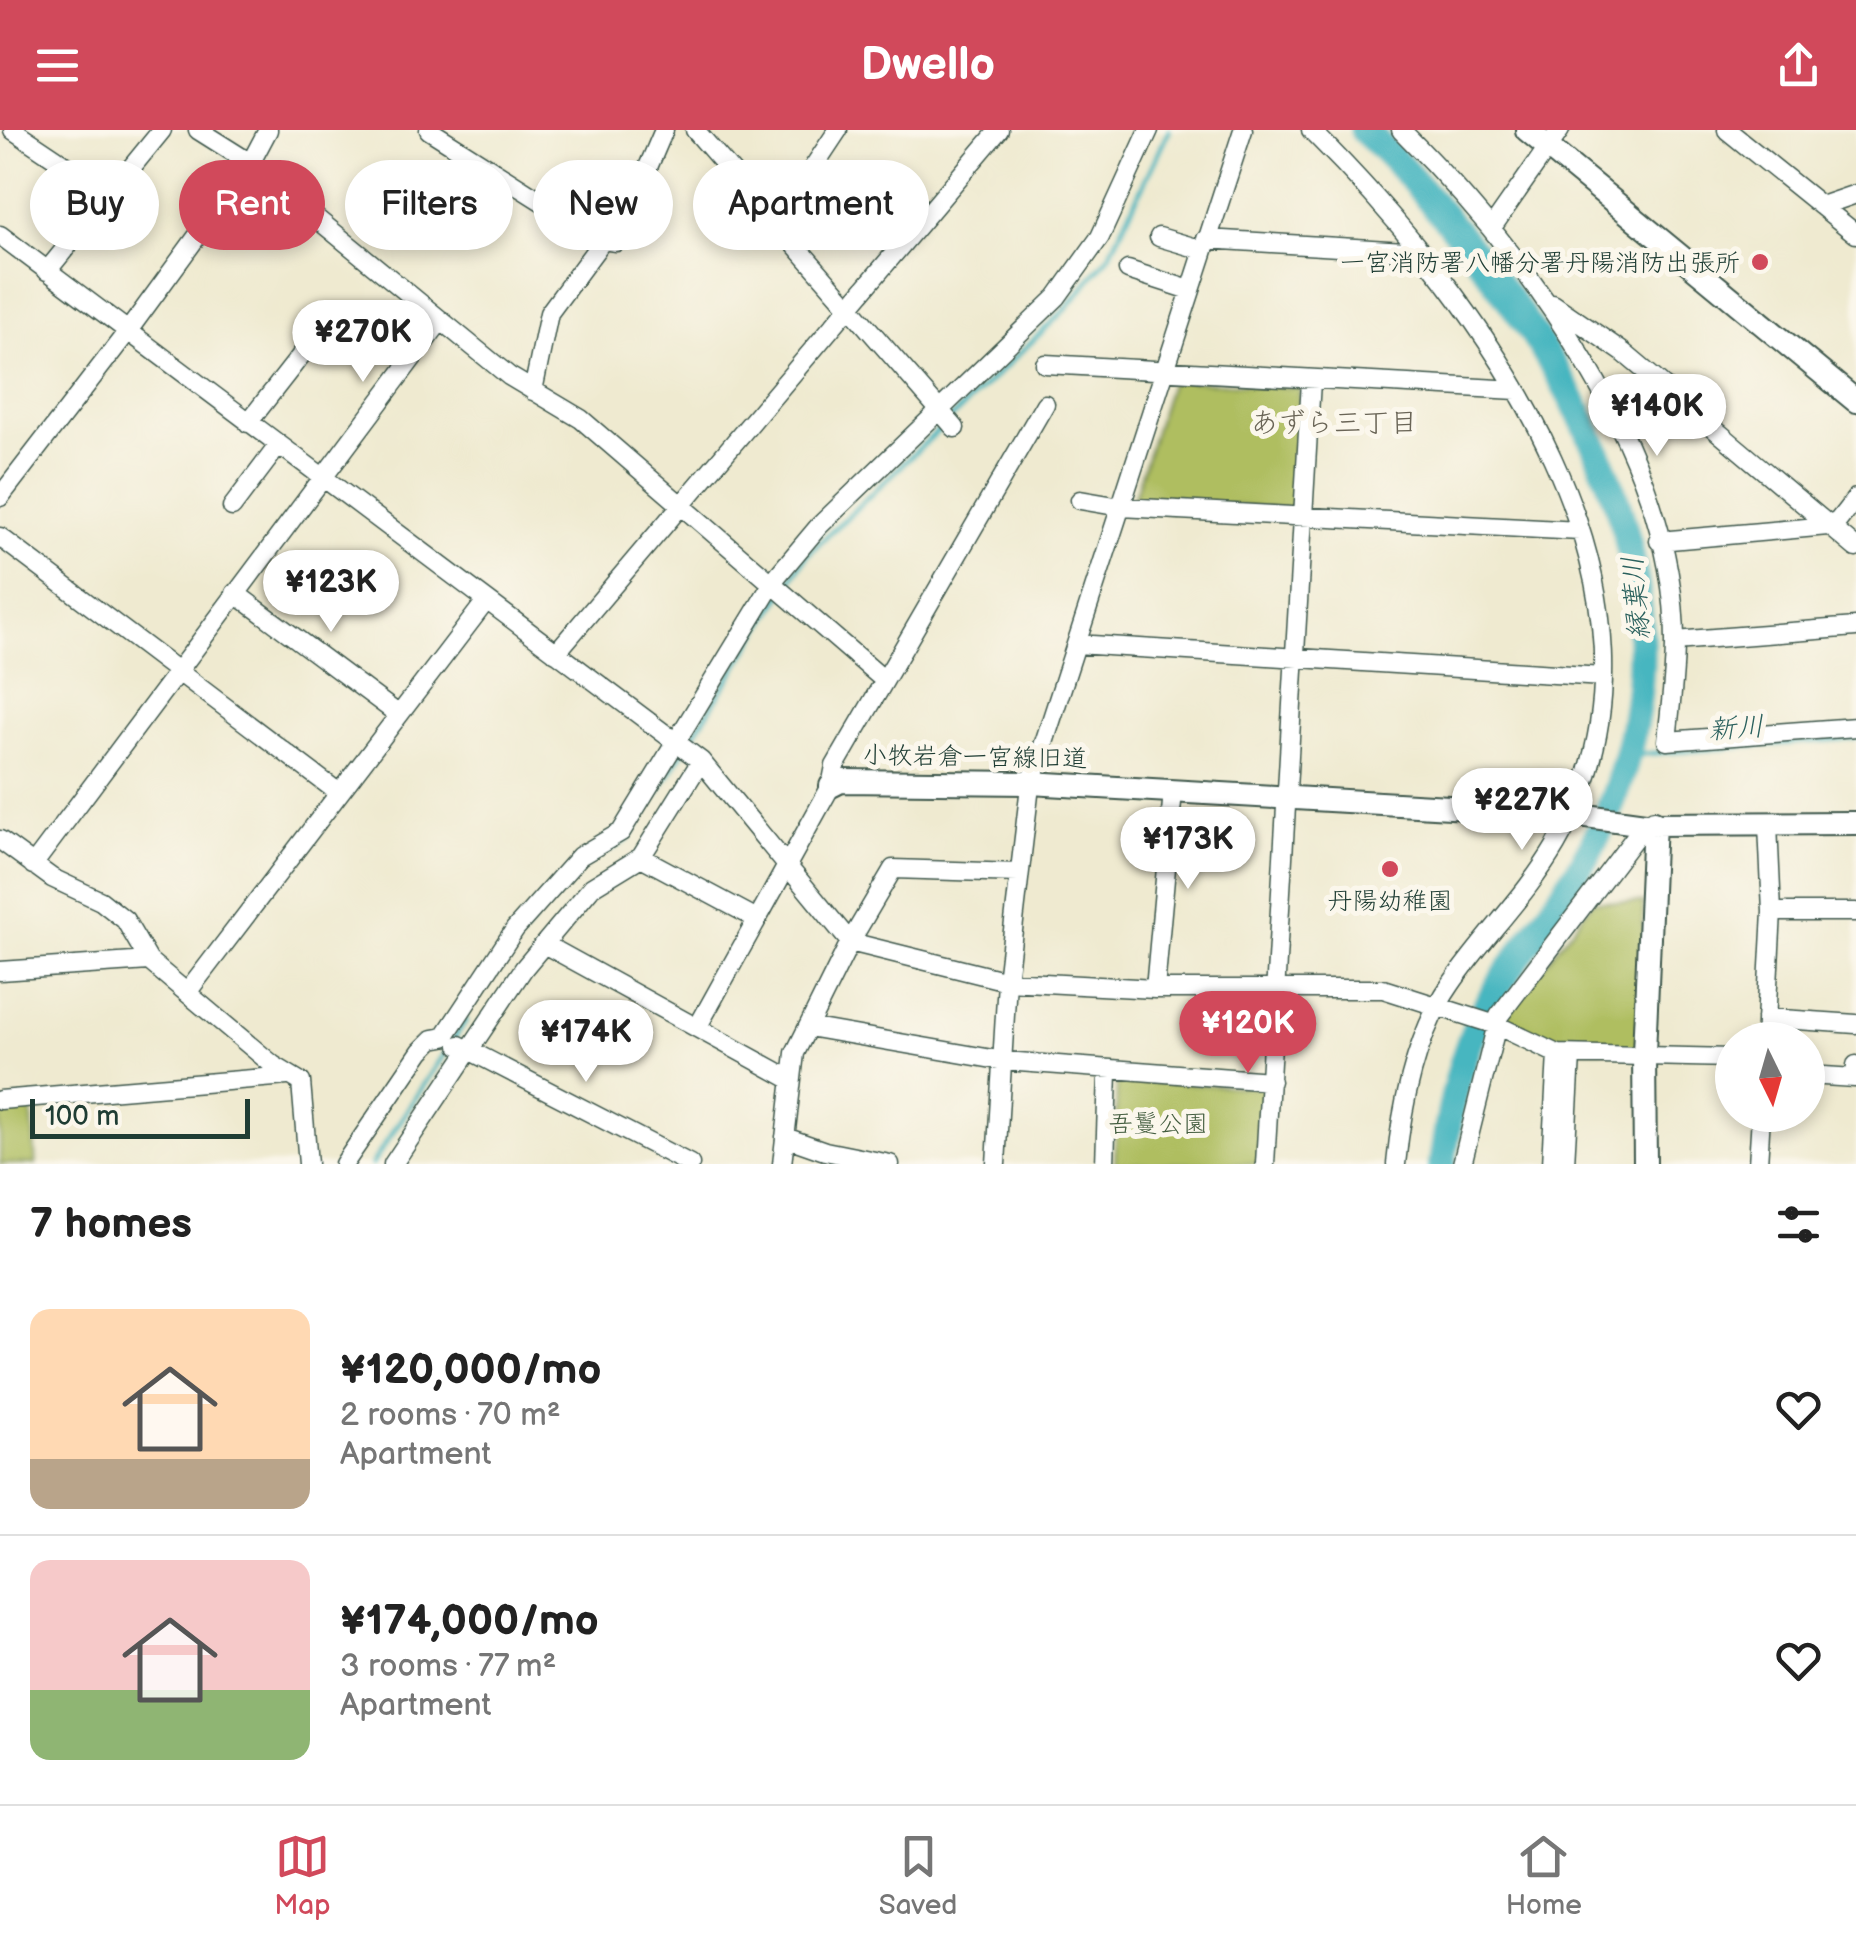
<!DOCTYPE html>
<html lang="en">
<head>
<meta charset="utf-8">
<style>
  :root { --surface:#fff; --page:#f6f6f6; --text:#222; --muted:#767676; --line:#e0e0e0; --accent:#d1495b }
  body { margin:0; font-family:"Balsamiq Sans","Klee One",sans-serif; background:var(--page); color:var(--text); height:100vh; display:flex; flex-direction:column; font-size:38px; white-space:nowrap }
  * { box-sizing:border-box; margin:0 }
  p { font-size:32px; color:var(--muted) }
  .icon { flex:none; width:55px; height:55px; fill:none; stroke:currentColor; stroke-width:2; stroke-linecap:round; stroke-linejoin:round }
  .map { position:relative; height:1034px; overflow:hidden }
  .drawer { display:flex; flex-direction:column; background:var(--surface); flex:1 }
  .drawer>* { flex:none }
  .guide { position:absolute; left:30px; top:30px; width:1000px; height:90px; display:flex; gap:20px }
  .needle { width:65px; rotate:175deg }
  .fabs { position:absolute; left:1715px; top:892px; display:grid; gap:20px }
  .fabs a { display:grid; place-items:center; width:110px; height:110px; border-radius:50%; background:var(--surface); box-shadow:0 5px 15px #0003; font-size:50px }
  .scale { position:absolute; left:30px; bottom:25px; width:220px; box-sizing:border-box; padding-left:10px; border:5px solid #1f3d34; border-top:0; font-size:28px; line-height:35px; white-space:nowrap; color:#1f3d34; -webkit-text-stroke:8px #fbf7ec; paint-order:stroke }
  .price { position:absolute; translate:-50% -85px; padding:0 22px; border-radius:35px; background:#fff; color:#222; font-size:32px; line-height:65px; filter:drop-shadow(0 2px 5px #0008) }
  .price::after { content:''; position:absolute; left:50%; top:60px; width:30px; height:22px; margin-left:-15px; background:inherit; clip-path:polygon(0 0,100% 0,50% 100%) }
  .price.on { background:var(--accent); color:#fff }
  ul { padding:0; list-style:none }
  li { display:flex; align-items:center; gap:30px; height:250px; padding:0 30px }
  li+li { border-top:2px solid var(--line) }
  li span { display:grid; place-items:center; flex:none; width:280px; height:200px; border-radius:20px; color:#555 }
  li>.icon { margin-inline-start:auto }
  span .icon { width:120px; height:120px; fill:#fffc; stroke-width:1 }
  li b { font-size:42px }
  h2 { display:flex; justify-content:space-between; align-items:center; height:120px; padding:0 30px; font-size:42px }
  .chip { padding:0 35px; border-radius:45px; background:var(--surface); box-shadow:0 5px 15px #0003; font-size:35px; line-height:90px }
  .chip.on { background:var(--accent); color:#fff }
  header { display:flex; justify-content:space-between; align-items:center; height:130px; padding:0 30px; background:var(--accent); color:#fff; font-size:45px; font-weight:700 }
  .dock { display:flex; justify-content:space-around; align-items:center; height:140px; border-top:2px solid var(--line); background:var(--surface); font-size:28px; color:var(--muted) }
  .dock a { display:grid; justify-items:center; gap:5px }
  .dock .on { color:var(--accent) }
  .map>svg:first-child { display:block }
  .green { fill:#afbe60; stroke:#677e4a; stroke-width:2.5 }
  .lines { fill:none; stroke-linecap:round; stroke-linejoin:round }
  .stream { stroke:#47b6c0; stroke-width:5 }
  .river { stroke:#47b6c0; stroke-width:28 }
  .street-casing { stroke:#3e574b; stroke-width:21 }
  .secondary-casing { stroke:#3e574b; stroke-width:26 }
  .street { stroke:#fff; stroke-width:18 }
  .secondary { stroke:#fff; stroke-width:22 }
  .poi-dot { fill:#d1495b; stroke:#fbf7ec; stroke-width:4 }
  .labels { text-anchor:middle; stroke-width:10; stroke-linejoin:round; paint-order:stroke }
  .poi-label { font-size:25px; fill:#1f3d34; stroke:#fbf7ec; text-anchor:end }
  .street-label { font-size:25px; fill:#1f3d34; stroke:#fbf7ec }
  .park-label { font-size:25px; fill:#435d3f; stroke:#fbf7ec }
  .neighbourhood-label { font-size:28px; fill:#6a6557; stroke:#fbf7ec }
  .water-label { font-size:28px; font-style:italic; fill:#2b615e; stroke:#fbf7ec }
</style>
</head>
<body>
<header><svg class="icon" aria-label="menu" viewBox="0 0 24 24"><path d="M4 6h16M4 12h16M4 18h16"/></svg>Dwello<svg class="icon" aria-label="share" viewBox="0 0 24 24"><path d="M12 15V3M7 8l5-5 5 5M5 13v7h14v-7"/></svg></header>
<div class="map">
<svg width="1856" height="1034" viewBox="0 0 1856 1034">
  <rect width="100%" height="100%" fill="#fbf7ec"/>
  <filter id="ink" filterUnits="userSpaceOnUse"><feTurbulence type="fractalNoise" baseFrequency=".01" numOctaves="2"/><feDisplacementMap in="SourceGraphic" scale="20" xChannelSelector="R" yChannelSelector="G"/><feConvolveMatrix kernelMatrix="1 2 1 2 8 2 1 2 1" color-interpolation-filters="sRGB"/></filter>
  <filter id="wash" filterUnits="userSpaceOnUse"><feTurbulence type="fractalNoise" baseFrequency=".0048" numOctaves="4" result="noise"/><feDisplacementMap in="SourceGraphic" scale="40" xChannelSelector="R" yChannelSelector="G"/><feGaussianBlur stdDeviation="2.25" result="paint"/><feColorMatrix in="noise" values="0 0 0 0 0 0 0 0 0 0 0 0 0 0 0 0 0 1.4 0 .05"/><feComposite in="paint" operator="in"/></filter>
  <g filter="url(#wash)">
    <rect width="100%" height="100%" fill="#efead0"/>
    <path class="green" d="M1171,250L1300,258L1293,379L1133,370Z
      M1593,771L1643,773L1645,920L1563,919L1502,891Z
      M1117,950L1264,958L1259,1034H1115Z
      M31,975L36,1034H0V977Z"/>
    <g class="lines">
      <path class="stream" d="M1621,636L1643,624L1856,608
        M605,722L628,709L807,425L1066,179L1110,124L1169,0
        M518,810L533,791
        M372,1034L466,890"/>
      <path class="river" d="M1363,0C1400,32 1429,69 1460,106C1596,269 1695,469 1608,682C1580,749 1534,802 1495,861C1463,910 1450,977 1442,1034"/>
    </g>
  </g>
  <g filter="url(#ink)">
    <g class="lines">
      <g class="street-casing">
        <path id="street" d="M13,0L110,65
          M198,0L244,29L509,246L581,289L884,550
          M429,0L603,110L616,112L664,0
          M695,0L955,298
          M1311,0C1484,172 1700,465 1556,715C1526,766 1484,806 1451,854C1416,904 1402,974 1396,1034
          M1401,0C1528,126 1675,325 1675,512C1675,545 1670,579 1667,611L1856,597
          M1727,0L1856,104
          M1821,76L1856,64
          M777,92L838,0
          M1493,96L1560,0
          M0,105L701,631L850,812L1007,851L1155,859H1383L1496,895L1557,924L1732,928
          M1159,107L1203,120
          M1206,109L1422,122
          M1128,140L1190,160
          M47,141L162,0
          M1553,174L1624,223L1856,418
          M1045,234L1517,260
          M533,261L549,183L603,110
          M248,293L302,224
          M0,367L128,201L250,34L268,0
          M1080,370L1121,377L1580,401
          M232,377L278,316
          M0,407L339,663
          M1659,411L1828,396L1838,391L1856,368
          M235,463L399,585
          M1675,511L1856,497
          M1076,514L1603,547
          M556,523L999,0
          M0,710L52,748L101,771L125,790L149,831L273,935L301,952L308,1034
          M641,727L757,789
          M33,735L441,190
          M1772,782H1856
          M544,814L790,949
          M0,841L149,831
          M1155,859L1173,661
          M189,860L486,471
          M1766,888L1856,894
          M808,897L1004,931L1271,951
          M697,898L831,656L835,636L1045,274
          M1765,910L1772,782L1768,695
          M459,915L690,1034
          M1808,945L1855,948L1856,935
          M0,970L287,946
          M785,1007L825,1021L890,1034
          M344,1034L421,921L433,909L444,907L515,799L580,726L621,702L777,446L819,396L1057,167L1100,107L1149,0
          M393,1034L524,838L592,757L641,727L701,631
          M782,1034L795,923L850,812L893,739L1018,743
          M996,1034L1007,851L1030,656L1243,0
          M1105,1034L1108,942
          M1265,1034L1311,251
          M1462,1034L1499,886L1645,694
          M1551,1034L1557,924
          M1565,1034L1571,926
          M1758,1034L1761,985"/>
      </g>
      <g class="secondary-casing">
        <path id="secondary" d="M1527,0L1856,271
          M831,656L841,651L1030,653L1572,684L1645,694L1856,693
          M1645,1034L1644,923L1654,692"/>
      </g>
      <use href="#street" class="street"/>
      <use href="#secondary" class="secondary"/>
    </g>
  </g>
  <g class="poi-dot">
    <circle cx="1760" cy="132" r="10"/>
    <circle cx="1390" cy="739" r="10"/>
  </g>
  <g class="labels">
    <g class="poi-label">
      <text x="1740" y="141">一宮消防署八幡分署丹陽消防出張所</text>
      <text x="1390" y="779" text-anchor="middle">丹陽幼稚園</text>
    </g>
    <g class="street-label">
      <text transform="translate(975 626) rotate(1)" y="9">小牧岩倉一宮線旧道</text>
    </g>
    <g class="park-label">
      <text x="1158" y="1002">吾鬘公園</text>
    </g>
    <g class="neighbourhood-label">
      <text x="1334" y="302">あずら三丁目</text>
    </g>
    <g class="water-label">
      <text transform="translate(1635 468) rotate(-95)" y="10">縁葉川</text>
      <text transform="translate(1736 597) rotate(-4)" y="10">新川</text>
    </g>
  </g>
</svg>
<div class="fabs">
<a><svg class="needle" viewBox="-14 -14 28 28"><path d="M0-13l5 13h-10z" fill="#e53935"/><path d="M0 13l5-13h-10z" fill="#767676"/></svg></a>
</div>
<div class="scale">100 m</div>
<b class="price" style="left:363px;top:255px">¥270K</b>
<b class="price" style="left:1657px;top:329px">¥140K</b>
<b class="price" style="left:331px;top:505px">¥123K</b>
<b class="price" style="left:1522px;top:723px">¥227K</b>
<b class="price" style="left:1188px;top:762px">¥173K</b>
<b class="price on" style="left:1248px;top:946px">¥120K</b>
<b class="price" style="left:586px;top:955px">¥174K</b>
<div class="guide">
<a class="chip">Buy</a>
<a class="chip on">Rent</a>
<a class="chip">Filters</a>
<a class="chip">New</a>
<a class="chip">Apartment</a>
</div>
</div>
<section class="drawer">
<h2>7 homes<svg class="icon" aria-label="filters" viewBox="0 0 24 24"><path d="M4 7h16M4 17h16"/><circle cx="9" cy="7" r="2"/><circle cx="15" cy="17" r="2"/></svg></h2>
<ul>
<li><span style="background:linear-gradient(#ffd9b3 75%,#b9a48a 0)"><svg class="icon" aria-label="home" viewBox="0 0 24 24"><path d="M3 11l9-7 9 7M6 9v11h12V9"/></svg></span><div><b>¥120,000/mo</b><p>2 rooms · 70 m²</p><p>Apartment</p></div><svg class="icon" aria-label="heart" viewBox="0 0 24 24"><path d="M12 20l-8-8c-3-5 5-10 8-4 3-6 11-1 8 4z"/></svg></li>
<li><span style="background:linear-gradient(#f6c9c9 65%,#8fb573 0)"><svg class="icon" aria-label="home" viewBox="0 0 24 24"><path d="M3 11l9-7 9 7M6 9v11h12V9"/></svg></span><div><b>¥174,000/mo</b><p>3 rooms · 77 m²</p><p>Apartment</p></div><svg class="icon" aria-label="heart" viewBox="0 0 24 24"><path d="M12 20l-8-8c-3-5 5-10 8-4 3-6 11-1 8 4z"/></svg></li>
</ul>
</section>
<nav class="dock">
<a class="on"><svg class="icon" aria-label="map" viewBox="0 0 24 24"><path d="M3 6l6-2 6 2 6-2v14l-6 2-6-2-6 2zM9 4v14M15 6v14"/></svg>Map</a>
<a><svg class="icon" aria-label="saved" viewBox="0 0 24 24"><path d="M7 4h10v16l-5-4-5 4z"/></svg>Saved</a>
<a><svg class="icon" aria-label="home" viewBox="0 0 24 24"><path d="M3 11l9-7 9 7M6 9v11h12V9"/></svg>Home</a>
</nav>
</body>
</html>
